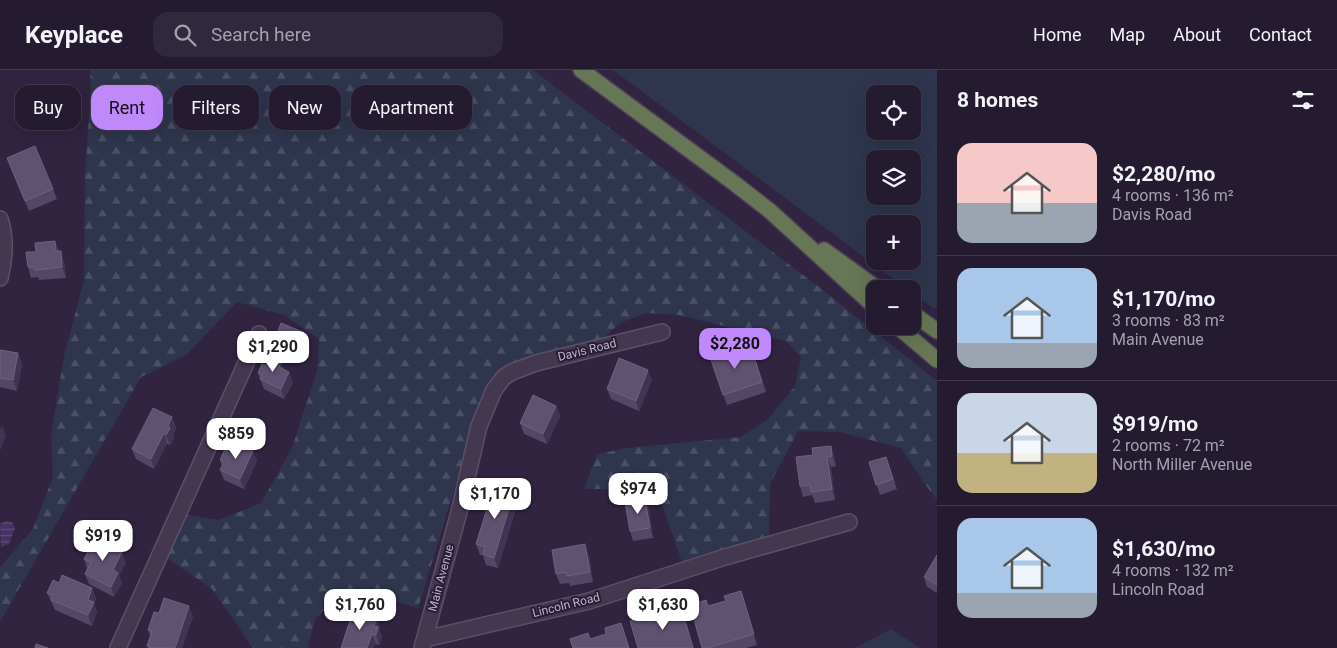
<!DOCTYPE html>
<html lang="en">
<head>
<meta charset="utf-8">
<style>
  :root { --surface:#241b31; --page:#30283d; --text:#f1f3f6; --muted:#a3a1ab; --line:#41394d; --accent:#bf89fc }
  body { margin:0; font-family:Roboto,sans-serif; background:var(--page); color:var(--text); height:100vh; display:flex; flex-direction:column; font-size:19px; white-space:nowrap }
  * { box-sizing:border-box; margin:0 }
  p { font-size:16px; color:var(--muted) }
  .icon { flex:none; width:28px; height:28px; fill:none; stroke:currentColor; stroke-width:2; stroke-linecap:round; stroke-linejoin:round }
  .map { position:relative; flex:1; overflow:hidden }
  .sheet { display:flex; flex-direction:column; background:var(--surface); width:400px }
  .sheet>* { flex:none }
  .banner { position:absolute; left:15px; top:15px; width:475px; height:45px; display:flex; gap:10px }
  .tools { position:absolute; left:866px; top:15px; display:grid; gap:10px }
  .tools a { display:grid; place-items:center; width:55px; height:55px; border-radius:10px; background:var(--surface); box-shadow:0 5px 20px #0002,0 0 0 1px var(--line); font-size:25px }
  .price { position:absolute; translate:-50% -42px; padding:0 11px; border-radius:10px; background:#fff; color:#222; font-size:16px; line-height:32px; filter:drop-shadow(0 1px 2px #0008) }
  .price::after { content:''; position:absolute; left:50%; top:30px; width:15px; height:11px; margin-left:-8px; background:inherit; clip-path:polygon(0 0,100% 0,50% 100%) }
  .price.active { background:var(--accent); color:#111 }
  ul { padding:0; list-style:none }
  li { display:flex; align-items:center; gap:15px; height:125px; padding:0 20px }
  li+li { border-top:1px solid var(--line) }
  li span { display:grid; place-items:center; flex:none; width:140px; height:100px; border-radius:15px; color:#555 }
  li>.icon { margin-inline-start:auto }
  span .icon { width:60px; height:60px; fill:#fffc; stroke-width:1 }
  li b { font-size:21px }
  h2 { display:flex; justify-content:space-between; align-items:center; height:60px; padding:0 20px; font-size:21px }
  .tag { padding:0 18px; border-radius:15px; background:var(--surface); box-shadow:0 5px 20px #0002,0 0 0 1px var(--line); font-size:18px; line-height:45px }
  .tag.active { background:var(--accent); color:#111 }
  header { display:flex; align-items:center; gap:30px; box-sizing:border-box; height:70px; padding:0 25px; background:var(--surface); border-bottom:1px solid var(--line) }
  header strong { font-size:24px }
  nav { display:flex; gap:28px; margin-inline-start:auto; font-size:18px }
  .search { width:350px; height:45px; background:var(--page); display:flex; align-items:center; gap:12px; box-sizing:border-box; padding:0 18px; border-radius:15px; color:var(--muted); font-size:19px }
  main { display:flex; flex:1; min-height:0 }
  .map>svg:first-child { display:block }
  .grass { fill:#2e354d; fill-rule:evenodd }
  .forest { fill:url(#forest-firs) }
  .water { fill:url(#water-rules) }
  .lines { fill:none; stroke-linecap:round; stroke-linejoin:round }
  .minor-casing { stroke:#5b5068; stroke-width:18 }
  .motorway-casing { stroke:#4b4058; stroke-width:18 }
  .minor { stroke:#433850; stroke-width:15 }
  .motorway { stroke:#677755; stroke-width:15 }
  .wall { fill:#534667 }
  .shaded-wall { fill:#403453 }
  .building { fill:#5f5271; stroke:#6e627f }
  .labels { text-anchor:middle; stroke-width:4; stroke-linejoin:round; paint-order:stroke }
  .street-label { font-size:12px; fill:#bfb5cb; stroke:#281d36 }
</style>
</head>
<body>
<header>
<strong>Keyplace</strong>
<div class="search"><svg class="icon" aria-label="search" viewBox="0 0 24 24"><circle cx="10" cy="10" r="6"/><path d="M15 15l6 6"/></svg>Search here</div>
<nav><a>Home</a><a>Map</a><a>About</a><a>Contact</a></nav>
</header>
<main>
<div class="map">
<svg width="937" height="578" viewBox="0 0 937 578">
  <defs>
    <pattern id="forest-firs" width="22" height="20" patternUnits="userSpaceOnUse" patternTransform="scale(1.25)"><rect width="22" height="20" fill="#2e354d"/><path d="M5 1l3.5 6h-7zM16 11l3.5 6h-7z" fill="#4a5065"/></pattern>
    <pattern id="water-rules" width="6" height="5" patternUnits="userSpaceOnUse" patternTransform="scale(1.25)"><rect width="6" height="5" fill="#473262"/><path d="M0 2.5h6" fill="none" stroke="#604d77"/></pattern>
  </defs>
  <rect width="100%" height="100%" fill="#302441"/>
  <path class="grass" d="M613,0H937V236L934,239L913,223L912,219H907ZM875,24H912V61H875ZM875,89H912V126H875ZM875,154H912V191H875Z
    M891,559L920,578H855Z"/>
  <path class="forest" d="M90,0H533L819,217L937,311V430L922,410L901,378L840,362L798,361L770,414L769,467L683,495L661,431L628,419H584L597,384L627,378L741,367L768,349L795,316L801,287L786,271L679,245L646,243L620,253L602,270L523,289L497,306L481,332L418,538L380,527L343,520L315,549L308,578H252L240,559L212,519L167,488L187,445L219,450L261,433L292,378L317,301L319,269L284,245L237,232L186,285L141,307L0,552V497L33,459L53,407L51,364L64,287L84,210L85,103L91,15Z"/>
  <path class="water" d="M7,451L12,452L15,458L9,474L1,477L0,455L1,453Z"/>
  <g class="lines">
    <g class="minor-casing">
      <path id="minor" d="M0,149C6,168 5,188 0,208
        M425,569L589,531L725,487L849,452
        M118,578L259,264
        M422,578L459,442L479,356L494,320L504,307L512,302L536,293L662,262"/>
    </g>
    <g class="motorway-casing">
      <path id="motorway" d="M581,0L734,113L770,141L875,237
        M824,180L878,219
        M912,243L937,261
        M897,256L937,290"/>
    </g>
    <use href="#minor" class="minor"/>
    <use href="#motorway" class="motorway"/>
  </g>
  <path class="wall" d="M7,88L53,119L57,129L29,141Z
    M55,171L59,181L64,191L66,208L39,210L38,207L31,208L28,197L36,182Z
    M300,261L304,271L296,289L277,281L274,271Z
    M0,280L18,283L22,294L17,321L0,317Z
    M752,280L766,322L727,335L709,284L732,287Z
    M266,295L284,300L293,313L284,329L264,319L258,303Z
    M652,310L639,341L611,329L607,319Z
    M556,336L560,346L547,374L524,364L520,353Z
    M172,347L176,358L173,365L174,368L170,375L167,374L154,399L136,389L132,379Z
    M831,376L834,386L836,396L831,397L835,430L815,433L812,425L803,427L800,416L813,385Z
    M229,381H253L257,391L244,419L224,410L220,400L222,396L220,390Z
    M886,387L897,419L880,425L869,392Z
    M518,432L498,498L486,495L483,485H480L476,474Z
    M649,439L653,468L633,471L630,461Z
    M589,485L593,512L570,516L569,513L560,514L556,504Z
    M937,485V523L927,517L924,507Z
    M84,489L126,493L119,506L122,513L114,527L89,514L85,504L87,499Z
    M59,513L92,518L96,529L94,534L97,542L92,556L55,540L47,523Z
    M741,521L757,575L746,578H702L708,536L726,531Z
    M159,543L193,546L182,578H148L147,576L150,566L148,560Z
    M380,558V561L382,567L379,575L376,574L341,578Z"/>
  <path class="shaded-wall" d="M55,171L59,181H56Z
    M61,181L64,191L66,208L62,197Z
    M300,261L304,271L296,289L292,279Z
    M18,283L22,294L17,321L13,310Z
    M281,292L285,303L279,297Z
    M648,300L652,310L639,341L636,331Z
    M289,302L293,313L284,329L281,319Z
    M556,336L560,346L547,374L543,364Z
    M172,347L176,358L173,365L174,368L170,375L166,365L168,356Z
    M2,355L6,365L0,381V360Z
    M164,363L167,374L154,399L151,389Z
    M831,376L834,386L836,396L832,386Z
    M253,381L257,391L244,419L240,409Z
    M827,387L831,397L835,430L832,419Z
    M514,422L518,432L498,498L494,488Z
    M645,429L649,439L653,468L650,458Z
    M585,474L589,485L593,512L590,502Z
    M122,482L126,493L119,506L122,513L114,527L111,517L113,500Z
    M92,518L96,529L94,534L97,542L92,556L88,545V530Z
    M189,536L193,546L182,578H175Z
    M681,537L685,547L694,578H693Z
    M377,548L380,558V561L382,567L379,575L376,565L374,556Z
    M372,564L376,574L374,578H367Z"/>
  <path class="building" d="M35,76L53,119L25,131L7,88Z
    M55,171L56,181H61L62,197L35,200V197H28L26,182H36L35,173Z
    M281,253L300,261L292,279L274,271Z
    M729,277L732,287L752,280L762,312L723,325L709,284Z
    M0,280L18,283L13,310L0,308Z
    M270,287L281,292L279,297L289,302L281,319L260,309L262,305L258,303L262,294L266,295Z
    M619,288L648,300L636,331L607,319Z
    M533,325L556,336L543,364L520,353Z
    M153,338L172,347L168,356L170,358L166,365L164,363L151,389L132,379Z
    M233,372L253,381L240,409L220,400L224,392L220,390L225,379L229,381Z
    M831,376L832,386L827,387L832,419L811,422L810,415L800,416L796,387L813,385L812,378Z
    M886,387L893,409L876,415L869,392Z
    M494,416L514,422L494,488L483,484L485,477L476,474Z
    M645,429L650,458L630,461L625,432Z
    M95,468L122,482L113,500L118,503L111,517L85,504L91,492L84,489Z
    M585,474L590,502L567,506L566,502L556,504L552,480Z
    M937,485V515L924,507Z
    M62,505L92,518L88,530L94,532L88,545L51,530L53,525L47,523L53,510L59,513Z
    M741,521L754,564L707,578H702L690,535L706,530L708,536L726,531L724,526Z
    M164,528L189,536L175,578H152L147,576L152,561L148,560L154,542L159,543Z
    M681,537L693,578H638L630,551L647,546L649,551L665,546L664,542Z
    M353,541L377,548L374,556L378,557L376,565L372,564L367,578H341Z
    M621,553L629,578H573L570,569L588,563L590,569L606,564L605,558Z
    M36,574L48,578H35Z"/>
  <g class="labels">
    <g class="street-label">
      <text transform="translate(587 280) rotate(-14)" y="4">Davis Road</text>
      <text transform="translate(441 508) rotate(-75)" y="4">Main Avenue</text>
      <text transform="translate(566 535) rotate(-14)" y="4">Lincoln Road</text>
    </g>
  </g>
</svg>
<div class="tools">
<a><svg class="icon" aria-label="locate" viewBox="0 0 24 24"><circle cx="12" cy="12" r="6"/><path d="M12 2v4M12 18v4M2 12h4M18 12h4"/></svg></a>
<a><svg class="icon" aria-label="layers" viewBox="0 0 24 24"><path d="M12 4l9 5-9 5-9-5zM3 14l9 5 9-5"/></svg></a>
<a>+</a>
<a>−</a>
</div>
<b class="price active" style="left:735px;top:300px">$2,280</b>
<b class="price" style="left:273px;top:303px">$1,290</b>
<b class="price" style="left:236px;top:390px">$859</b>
<b class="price" style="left:638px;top:445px">$974</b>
<b class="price" style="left:495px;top:450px">$1,170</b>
<b class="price" style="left:103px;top:492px">$919</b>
<b class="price" style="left:360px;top:561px">$1,760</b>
<b class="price" style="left:663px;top:561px">$1,630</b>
<div class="banner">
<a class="tag">Buy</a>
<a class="tag active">Rent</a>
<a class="tag">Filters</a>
<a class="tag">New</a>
<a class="tag">Apartment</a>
</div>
</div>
<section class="sheet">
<h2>8 homes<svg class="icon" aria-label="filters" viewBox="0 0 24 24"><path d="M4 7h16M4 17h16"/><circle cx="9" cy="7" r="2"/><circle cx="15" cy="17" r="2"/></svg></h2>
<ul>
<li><span style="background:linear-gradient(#f6c9c9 60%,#9aa5b1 0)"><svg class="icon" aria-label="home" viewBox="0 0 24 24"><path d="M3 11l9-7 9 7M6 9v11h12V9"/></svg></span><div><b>$2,280/mo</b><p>4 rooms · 136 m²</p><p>Davis Road</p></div></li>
<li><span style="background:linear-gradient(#a9c7e8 75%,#9aa5b1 0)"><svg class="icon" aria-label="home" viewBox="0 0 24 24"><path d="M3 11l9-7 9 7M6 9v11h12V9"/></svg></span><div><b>$1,170/mo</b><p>3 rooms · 83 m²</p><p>Main Avenue</p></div></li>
<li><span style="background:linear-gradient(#c9d6e8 60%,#c2b280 0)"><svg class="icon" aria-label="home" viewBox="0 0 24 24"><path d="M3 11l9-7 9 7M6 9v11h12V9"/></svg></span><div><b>$919/mo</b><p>2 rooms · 72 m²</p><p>North Miller Avenue</p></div></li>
<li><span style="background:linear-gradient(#a9c7e8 75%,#9aa5b1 0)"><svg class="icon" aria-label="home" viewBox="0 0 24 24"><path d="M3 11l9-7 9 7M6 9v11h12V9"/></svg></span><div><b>$1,630/mo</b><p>4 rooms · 132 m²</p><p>Lincoln Road</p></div></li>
</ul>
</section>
</main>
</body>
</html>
